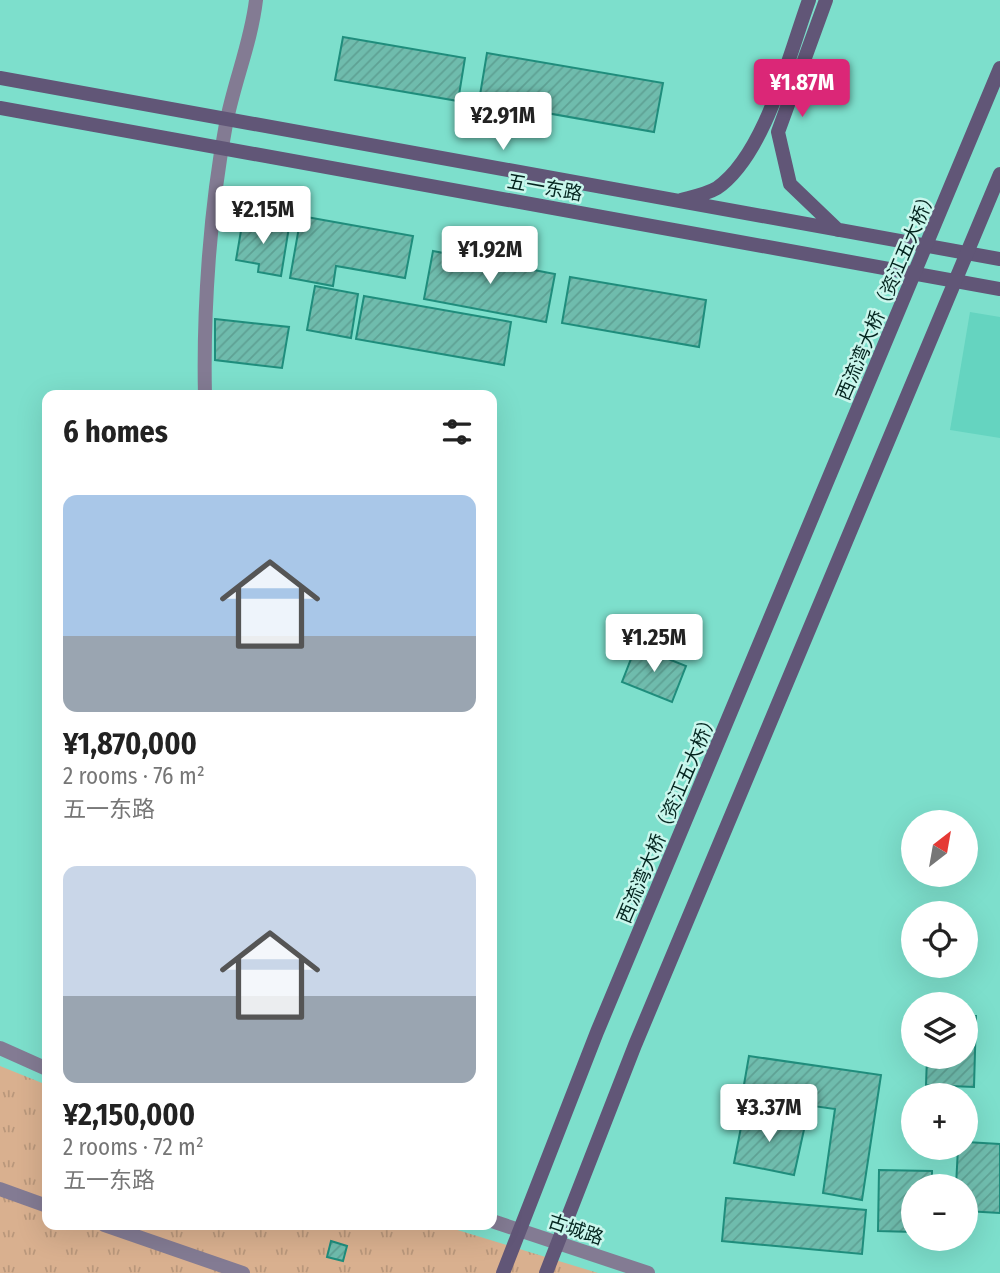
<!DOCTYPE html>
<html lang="en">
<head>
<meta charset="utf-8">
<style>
  :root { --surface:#fff; --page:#f2f2f2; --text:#222; --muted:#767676; --accent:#db2777 }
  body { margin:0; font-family:"Fira Sans Condensed","Noto Sans SC",sans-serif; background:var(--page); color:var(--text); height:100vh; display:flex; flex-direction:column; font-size:26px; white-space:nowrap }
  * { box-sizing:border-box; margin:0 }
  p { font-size:23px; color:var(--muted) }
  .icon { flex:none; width:38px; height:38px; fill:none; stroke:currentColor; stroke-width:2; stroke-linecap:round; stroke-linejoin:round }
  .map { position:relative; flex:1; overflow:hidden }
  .drawer { position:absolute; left:42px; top:390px; width:455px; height:840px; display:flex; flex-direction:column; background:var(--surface); border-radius:14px; box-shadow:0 7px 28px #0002 }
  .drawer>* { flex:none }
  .needle { width:46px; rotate:31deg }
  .buttons { position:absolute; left:901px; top:810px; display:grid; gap:14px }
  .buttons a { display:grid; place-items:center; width:77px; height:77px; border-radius:50%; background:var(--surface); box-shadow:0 7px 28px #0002; font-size:35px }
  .price { position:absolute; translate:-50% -60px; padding:0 16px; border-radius:7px; background:#fff; color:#222; font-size:23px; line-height:46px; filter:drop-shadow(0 2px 4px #0008) }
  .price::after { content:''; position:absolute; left:50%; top:42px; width:21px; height:16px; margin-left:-10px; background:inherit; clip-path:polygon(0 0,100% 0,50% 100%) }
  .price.current { background:var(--accent); color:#fff }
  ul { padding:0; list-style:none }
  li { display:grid; align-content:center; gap:14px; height:371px; padding:0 21px }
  li span { display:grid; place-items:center; height:217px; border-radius:14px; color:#555 }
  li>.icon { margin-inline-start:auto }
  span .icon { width:126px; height:126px; fill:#fffc; stroke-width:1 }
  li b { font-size:30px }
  h2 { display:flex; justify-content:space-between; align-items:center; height:84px; padding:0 21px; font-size:30px }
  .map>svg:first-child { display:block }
  .built { fill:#65d4c0 }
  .park { fill:url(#park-tufts) }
  .building { fill:url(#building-hatch); stroke:#1f8d7c; stroke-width:2 }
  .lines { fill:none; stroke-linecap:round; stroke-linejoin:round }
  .pedestrian { stroke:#837b93; stroke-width:14 }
  .minor { stroke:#837b93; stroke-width:14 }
  .tertiary { stroke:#837b93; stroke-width:14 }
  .secondary { stroke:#615677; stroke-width:14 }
  .secondary-bridge { stroke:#615677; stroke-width:14 }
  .labels { text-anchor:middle; stroke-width:5; stroke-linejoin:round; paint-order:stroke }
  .street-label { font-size:19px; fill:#04251f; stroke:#c9f6ec }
</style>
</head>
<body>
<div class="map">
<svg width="1000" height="1273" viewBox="0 0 1000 1273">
  <defs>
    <pattern id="park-tufts" width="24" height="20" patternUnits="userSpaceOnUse" patternTransform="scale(1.75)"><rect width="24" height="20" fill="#d9b08f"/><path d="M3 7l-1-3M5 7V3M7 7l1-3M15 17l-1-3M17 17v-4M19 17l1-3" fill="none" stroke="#b9977b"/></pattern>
    <pattern id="building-hatch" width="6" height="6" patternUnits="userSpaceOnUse" patternTransform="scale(1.75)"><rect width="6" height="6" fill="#6fbcad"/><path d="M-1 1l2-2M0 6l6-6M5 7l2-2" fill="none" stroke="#5ea194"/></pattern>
  </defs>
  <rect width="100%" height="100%" fill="#7ddfcc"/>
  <path class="built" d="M970,312L1000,317V438L950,430Z"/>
  <path class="park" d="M0,1066L47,1085V1225H441L598,1273H0Z"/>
  <path class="building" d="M343,37L465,58L458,101L335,80Z
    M487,53L663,83L654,132L479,101Z
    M301,216L413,236L405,278L336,266L333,286L290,278Z
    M243,219L289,227L281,276L258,272L259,264L236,260Z
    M433,251L555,274L546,322L424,299Z
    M570,277L706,300L699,347L562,323Z
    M315,286L358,294L351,338L307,330Z
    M364,296L511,322L504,365L356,339Z
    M215,319L289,327L282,368L215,360Z
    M636,646L686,666L672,702L622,682Z
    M966,1016H976L974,1087L926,1085L927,1057H966Z
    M749,1056L881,1075L862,1200L823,1193L835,1109L742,1096Z
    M744,1112L805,1125L794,1175L734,1163Z
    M966,1142L1000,1144V1213L966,1211V1186H956L958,1148H966Z
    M879,1170L932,1171V1186H914V1232L878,1231Z
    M726,1198L866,1210L862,1254L722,1241Z
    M331,1241L347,1246L343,1261L327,1257Z"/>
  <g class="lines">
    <path class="pedestrian" d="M0,1189L47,1206
      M104,1225L243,1273"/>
    <path class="minor" d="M205,396C203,311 210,208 226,124C234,82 251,43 256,0"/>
    <path class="tertiary" d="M0,1048L47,1069
      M492,1221L648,1273"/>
    <path class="secondary" d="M826,0L778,132L790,184L838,230
      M0,78L1000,259
      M0,108L1000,289
      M681,200C692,197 707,194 717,188C765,155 789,55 809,0"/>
    <path class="secondary-bridge" d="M503,1273L597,1032L1000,68
      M546,1273L635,1045L1000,174"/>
  </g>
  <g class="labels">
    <g class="street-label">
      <text transform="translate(545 187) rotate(10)" y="7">五一东路</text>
      <text transform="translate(886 294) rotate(-67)" y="7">西流湾大桥（资江五大桥）</text>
      <text transform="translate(667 817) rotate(-67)" y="7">西流湾大桥（资江五大桥）</text>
      <text transform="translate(576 1229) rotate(19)" y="7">古城路</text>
    </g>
  </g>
</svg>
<div class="buttons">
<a><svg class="needle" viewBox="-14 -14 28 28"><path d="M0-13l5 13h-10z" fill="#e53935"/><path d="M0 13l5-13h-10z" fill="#767676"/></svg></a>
<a><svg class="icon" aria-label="locate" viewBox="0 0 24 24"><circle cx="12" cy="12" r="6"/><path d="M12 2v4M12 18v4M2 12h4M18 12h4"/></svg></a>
<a><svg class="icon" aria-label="layers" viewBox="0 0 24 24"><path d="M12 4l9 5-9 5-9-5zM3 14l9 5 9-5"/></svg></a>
<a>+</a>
<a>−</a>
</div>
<b class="price current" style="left:802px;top:119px">¥1.87M</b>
<b class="price" style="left:503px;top:152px">¥2.91M</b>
<b class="price" style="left:263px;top:246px">¥2.15M</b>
<b class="price" style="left:490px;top:286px">¥1.92M</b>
<b class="price" style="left:654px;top:674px">¥1.25M</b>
<b class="price" style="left:769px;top:1144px">¥3.37M</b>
<section class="drawer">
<h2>6 homes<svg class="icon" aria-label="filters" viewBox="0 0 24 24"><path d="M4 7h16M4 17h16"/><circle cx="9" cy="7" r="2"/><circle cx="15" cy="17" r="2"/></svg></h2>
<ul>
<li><span style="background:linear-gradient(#a9c7e8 65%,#9aa5b1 0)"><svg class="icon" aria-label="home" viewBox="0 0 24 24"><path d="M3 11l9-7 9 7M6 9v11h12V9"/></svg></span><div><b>¥1,870,000</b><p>2 rooms · 76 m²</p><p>五一东路</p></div></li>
<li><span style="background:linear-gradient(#c9d6e8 60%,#9aa5b1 0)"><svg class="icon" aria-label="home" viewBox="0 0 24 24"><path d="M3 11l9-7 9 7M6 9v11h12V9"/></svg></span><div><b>¥2,150,000</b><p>2 rooms · 72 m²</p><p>五一东路</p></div></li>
</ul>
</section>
</div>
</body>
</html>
